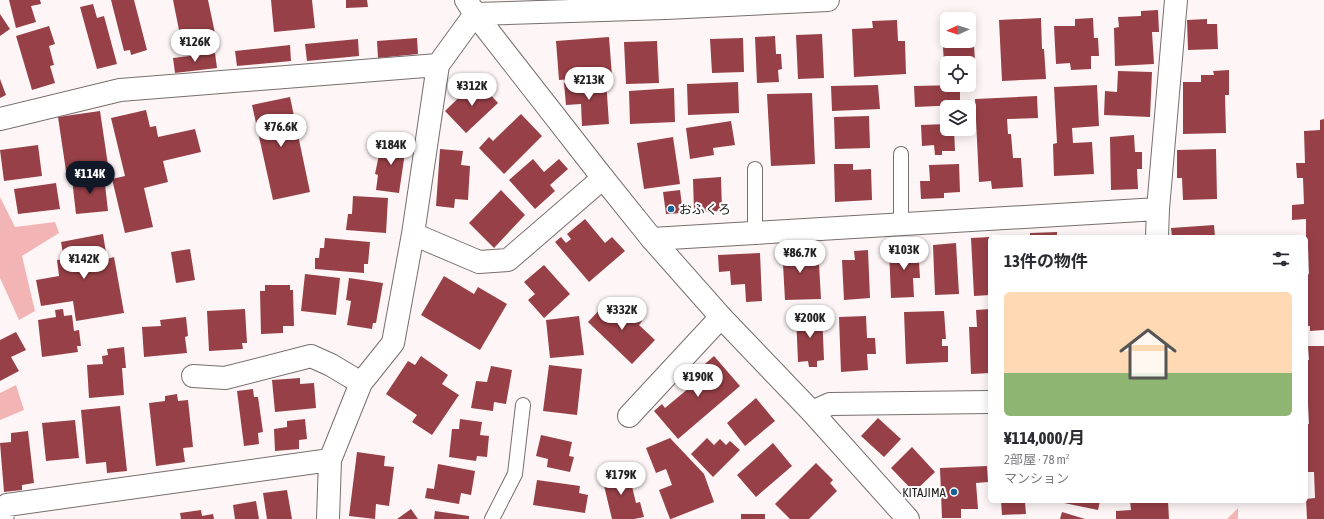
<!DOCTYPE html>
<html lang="ja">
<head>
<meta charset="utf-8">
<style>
  :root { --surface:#fff; --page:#f2f2f3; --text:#2b2b33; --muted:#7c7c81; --line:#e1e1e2; --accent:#111827 }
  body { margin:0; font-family:"Asap Condensed","Noto Sans JP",sans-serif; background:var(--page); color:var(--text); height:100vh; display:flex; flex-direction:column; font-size:15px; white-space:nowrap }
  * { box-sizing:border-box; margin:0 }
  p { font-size:13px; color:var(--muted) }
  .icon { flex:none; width:22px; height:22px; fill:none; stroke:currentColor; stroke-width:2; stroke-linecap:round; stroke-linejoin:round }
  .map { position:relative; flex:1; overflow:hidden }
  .side { position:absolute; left:988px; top:235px; width:320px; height:268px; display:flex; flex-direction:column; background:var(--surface); border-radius:6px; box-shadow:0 2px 10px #0003 }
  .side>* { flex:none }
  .needle { width:26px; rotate:267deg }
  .fabs { position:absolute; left:940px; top:12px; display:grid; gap:8px }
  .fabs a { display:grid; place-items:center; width:36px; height:36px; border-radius:6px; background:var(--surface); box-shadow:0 2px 10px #0003; font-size:20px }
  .price { position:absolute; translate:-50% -34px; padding:0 9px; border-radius:14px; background:#fff; color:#222; font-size:13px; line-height:26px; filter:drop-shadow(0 1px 2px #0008) }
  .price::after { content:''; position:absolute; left:50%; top:24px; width:12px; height:9px; margin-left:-6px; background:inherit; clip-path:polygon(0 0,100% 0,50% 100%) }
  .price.current { background:var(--accent); color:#fff }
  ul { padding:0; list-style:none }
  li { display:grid; align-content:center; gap:8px; height:212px; padding:0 16px }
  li+li { border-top:1px solid var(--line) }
  li span { display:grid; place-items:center; height:124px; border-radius:6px; color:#555 }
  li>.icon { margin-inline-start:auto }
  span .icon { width:72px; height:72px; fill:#fffc; stroke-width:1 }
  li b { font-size:17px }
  h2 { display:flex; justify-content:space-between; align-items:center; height:48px; padding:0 16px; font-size:17px }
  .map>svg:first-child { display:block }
  .green { fill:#f3b4b5 }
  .building { fill:#974047 }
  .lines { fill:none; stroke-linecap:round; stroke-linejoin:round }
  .service-casing { stroke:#776e6e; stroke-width:16 }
  .minor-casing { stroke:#776e6e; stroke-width:24 }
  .tertiary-casing { stroke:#776e6e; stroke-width:24 }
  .service { stroke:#fff; stroke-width:14 }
  .minor { stroke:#fff; stroke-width:22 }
  .tertiary { stroke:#fff; stroke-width:22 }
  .poi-dot { fill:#1a6195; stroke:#fff; stroke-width:1.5 }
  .labels { text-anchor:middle; stroke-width:4; stroke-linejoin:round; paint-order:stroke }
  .poi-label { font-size:13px; fill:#221e1e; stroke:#fff; text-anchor:start }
</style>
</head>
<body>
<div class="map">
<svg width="1324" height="519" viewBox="0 0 1324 519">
  <rect width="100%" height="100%" fill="#fef6f6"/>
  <path class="green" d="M0,197L15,227L55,222L59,233L22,256L35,311L19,320L0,278Z
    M16,385L24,410L0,420V393Z
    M1238,508V519H1227Z"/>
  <path class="building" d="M9,0H40L41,4L31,6L36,22L16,28Z
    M111,0H134L147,50L131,55L130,50L124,51Z
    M173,0H208L216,38L182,45Z
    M271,0H312L315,28L274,32Z
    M346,0H367L368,7L346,8Z
    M93,4L97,18L104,16L117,64L97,69L80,7Z
    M1158,10L1159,32H1152L1154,64L1115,66L1114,28L1119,27L1118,17L1141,16V11Z
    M0,14L10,29L0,36Z
    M1041,18L1042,49H1044L1046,79L1002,81L999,20Z
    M1093,18L1094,38H1098L1099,56H1091V69L1071,70L1070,63L1056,64L1054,26H1075V19Z
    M1207,19V24H1217L1218,49L1188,50L1187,20Z
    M897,20L898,41H905L906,74L854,77L852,29L873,28L872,21Z
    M49,26L55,44L49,46L54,65L50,66L55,83L32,90L16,36Z
    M969,30H973L975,61H970V63H947V79H945L942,31H947V41H969Z
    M822,34L824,78L798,79L796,35Z
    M775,36L776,54H781L782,69L778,70L779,82L757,83L755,37Z
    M609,37L612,76L559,80L556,41Z
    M417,38L418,54L378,58L377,41Z
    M743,38L744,72L712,73L710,39Z
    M358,39L359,56L307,61L305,44Z
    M657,41L659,83L626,84L624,42Z
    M290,45L291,61L237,66L235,51Z
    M215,53L217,68L175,73L173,58Z
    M1229,70V95H1225L1226,133L1183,134V82H1201V75H1214L1213,71Z
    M1118,71L1152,72L1150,117L1104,115L1105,91L1117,92Z
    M0,79L6,95L0,98Z
    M477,80L498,103L466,133L445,111Z
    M606,80L609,124L582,126L581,104L566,105L564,83Z
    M738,82L739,113L688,115L687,84Z
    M878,85L880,109L832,111L831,86Z
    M960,85V105L915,107L914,86Z
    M1097,85L1099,126L1072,128L1073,143L1092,142L1094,174L1054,176L1053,144L1057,143L1054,87Z
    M674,88L675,122L630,124L629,91Z
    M812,93L815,164L771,166L767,94Z
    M1037,96L1038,118L1007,119L1008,134H1011L1013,158H1021L1023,187L992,189L991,181L979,182L975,99Z
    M290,97L310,192L273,200L252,105Z
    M146,110L150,127L156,126L158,137L195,129L201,152L163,161L168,182L144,188L153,227L125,233L112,179L125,176L111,118Z
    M100,111L108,165L66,171L58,117Z
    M521,114L542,136L504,174L479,148L489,137L493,141Z
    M869,116L870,148L835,149L834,117Z
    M1324,119V330L1310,331V326H1306V275L1309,274L1308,246H1306V219L1292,220V205L1304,204L1303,178H1297L1296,163H1305L1304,131L1320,130V120Z
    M731,121L735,145L713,148L714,155L690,159L686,128Z
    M947,124V129H954L955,151H942V155H935L934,145L922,146L921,125Z
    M1134,135L1135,152H1142V169H1137L1138,189L1111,190L1110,137Z
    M673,137L680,184L644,189L637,143Z
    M395,138L407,139L399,193L376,190L378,175L375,174L380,150L383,151L385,140L395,142Z
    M38,145L42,176L4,181L0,150Z
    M440,149L463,151L461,165L470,166L468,200L455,199L454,208L436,206Z
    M1216,149L1217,199L1183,200L1182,178H1177V150Z
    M533,159L544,172L559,159L568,169L550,185L555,191L535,209L509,180Z
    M834,164H853V170L871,169L872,200L835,202Z
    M959,164L960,192L944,193V198L921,199L920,181H930L929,165Z
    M104,176L108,211L76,214L72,179Z
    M721,177L722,211L694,212L693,179Z
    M56,183L60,209L18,214L14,189Z
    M501,190L525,215L494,248L469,223Z
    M680,190L683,213L666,214L663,192Z
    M353,196L388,198L386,233L346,230L348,214H352Z
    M585,219L605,243L612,237L625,251L589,282L555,242L561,237L566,243L571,239L567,234Z
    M1214,225L1215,237H1172L1171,228Z
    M1057,232V237H1030V233Z
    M103,234L107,259L114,257L124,313L76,321L73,301L41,306L36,280L59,276L57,260L64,259L61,242Z
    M1113,235V237H1101L1100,236Z
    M990,237V295L974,296L971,238Z
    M325,238L370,242L368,264H364V273L315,269V258H319L320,248H324Z
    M956,243L959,294L935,295L933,245Z
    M809,245L810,264H819L821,299L785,300L782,246Z
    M918,247L920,278H913L914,297L891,298L889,249Z
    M190,249L195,280L176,283L171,252Z
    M868,250L870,298L844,300L842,260H855L854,251Z
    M760,253L762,301L746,302L745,284L731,285L730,271L719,272L718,255Z
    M544,265L570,294L544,318L528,300L535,294L524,282Z
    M305,274L340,278L336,315L301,311Z
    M444,276L474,294L478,287L507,304L480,350L421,315Z
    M349,278L383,283L376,323H373L372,329L347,325L351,301L346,300Z
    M265,285H290V290H293L294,326H283V333L261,334L260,291H265Z
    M605,304L615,313L624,304L642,321L639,325L655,340L632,364L588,322Z
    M63,309L64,316L72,315L74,331L79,330L81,346H77L78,352L42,357L38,320L56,317L55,310Z
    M245,309L247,343H242L243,349L209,351L207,311Z
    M990,309V373L971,374L969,327H977L976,310Z
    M944,311L946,339H942V346H948V362L906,364L904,312Z
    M822,313L824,360L817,361V367H809L808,361L798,362L796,315Z
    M579,316L584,355L550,358L546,320Z
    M866,316L867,338H875L876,354H867L868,370L841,372L839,317Z
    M186,317L188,336L185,337L187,353L144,357L142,327L161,326L160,320Z
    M16,332L26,350L11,357L19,371L0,381V340Z
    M1308,346H1324V519H1307L1306,499L1315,498L1314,472H1306V424H1309L1308,404H1306V361L1309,360Z
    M124,347L126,368H122L124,395L89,398L87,365L103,364L102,356L108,355L107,349Z
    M421,356L448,375L442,384L459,395L432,435L412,422L417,415L386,394L408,361L415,365Z
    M714,356L740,386L678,439L654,411L662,404L665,408L695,383L690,377Z
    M549,365L582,369L577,415L543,411Z
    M491,366L512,370L506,404L494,402L493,411L471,408L476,381L487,382Z
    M300,378V384L314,383L316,408L275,412L272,380Z
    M253,389L254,397H258L263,432L258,433L259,444L244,446L237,391Z
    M177,394L178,401L188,400L193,447L183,448L185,462L156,466L149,403L165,401V396Z
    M756,398L775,421L745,446L727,423Z
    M120,406L127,471L107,473L106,462L86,464L81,410Z
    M878,418L901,439L884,457L861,436Z
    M305,419L307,439L299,440V449L275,451L274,429L287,427V421Z
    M460,419L482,422L480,435L489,436L487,457L477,456L476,461L449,457L452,429H459Z
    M75,420L79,458L46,461L42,423Z
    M28,431L34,483L22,485V490L4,492L0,443L11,442V433Z
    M541,435L572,442L569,456L574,457L570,472L547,467L548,459L536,456Z
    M670,438L704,474L714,502L671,519H670L659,490L672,485L666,469L656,473L646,448Z
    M707,438L714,445L720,439L726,445L730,441L740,450L713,477L691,454Z
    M773,443L792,466L756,497L737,475Z
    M912,447L935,472L914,492L891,468Z
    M357,452L385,456L384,466L394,467L389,506L376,504L375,519L349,516Z
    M816,463L833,480L830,483L837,491L809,519H790L775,504Z
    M438,464L475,471L471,495L461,493L459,504L425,498L427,488L434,489Z
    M987,466L988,482L976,483L978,509H961V518H942L940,468Z
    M620,469L621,476L629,474L636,503L640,502L644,517L634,519H612L601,473Z
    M537,480L580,486L579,493L588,495L585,513L533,505Z
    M287,490L292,519H267L263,493Z
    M256,501L259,519H235L233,505Z
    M1001,501H1030V502H1025L1026,514L1002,515Z
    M1064,501H1100L1098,510L1064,503Z
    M1130,501H1168L1169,519H1116V511L1131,510Z
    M411,509L418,519H397Z
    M201,510L202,516L213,514L214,519H181L180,513Z
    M435,511L469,516V519H434Z
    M1062,512L1085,519H1060Z
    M741,514H765V519H741Z"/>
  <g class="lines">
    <g class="service-casing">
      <path id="service" d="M901,154V224
        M755,169V233
        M492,519L515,474L523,405"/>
    </g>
    <g class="minor-casing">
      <path id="minor" d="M0,119L120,90L438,65L475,14
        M1158,209L1176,0
        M413,234L438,65
        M652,239L1158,209L1157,237
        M193,376L225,378L311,356L331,365L361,383
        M812,412L830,404L990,402
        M629,416L721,317
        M1,519L7,505L330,460
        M328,519L330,460L361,383L393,343L413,234L479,262L508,260L603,178"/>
    </g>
    <g class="tertiary-casing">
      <path id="tertiary" d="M466,0L475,14L603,178L652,239L721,317L812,412L908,519
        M475,14L666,8L828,0"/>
    </g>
    <use href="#service" class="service"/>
    <use href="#minor" class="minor"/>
    <use href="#tertiary" class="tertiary"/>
  </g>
  <g class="poi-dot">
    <circle cx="671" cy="209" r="4"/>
    <circle cx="954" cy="492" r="4"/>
  </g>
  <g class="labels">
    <g class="poi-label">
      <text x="679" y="214">おふくろ</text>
      <text x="946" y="497" text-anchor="end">KITAJIMA</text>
    </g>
  </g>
</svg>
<div class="fabs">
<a><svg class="needle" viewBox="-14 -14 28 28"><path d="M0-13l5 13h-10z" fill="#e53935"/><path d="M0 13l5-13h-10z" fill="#7c7c81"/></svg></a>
<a><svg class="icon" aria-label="locate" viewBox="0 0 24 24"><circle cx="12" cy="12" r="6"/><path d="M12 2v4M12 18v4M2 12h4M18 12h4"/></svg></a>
<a><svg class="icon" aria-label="layers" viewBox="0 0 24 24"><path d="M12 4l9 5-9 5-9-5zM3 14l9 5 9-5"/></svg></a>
</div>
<b class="price" style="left:195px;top:63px">¥126K</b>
<b class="price" style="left:589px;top:101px">¥213K</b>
<b class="price" style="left:472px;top:107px">¥312K</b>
<b class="price" style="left:281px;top:148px">¥76.6K</b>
<b class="price" style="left:391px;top:166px">¥184K</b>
<b class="price current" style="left:90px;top:195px">¥114K</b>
<b class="price" style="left:904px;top:271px">¥103K</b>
<b class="price" style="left:800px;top:274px">¥86.7K</b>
<b class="price" style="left:84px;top:280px">¥142K</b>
<b class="price" style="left:622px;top:331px">¥332K</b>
<b class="price" style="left:810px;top:339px">¥200K</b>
<b class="price" style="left:698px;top:398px">¥190K</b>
<b class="price" style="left:621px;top:496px">¥179K</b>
<section class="side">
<h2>13件の物件<svg class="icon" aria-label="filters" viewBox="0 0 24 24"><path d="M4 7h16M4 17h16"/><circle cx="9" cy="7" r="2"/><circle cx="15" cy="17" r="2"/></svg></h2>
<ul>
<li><span style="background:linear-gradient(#ffd9b3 65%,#8fb573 0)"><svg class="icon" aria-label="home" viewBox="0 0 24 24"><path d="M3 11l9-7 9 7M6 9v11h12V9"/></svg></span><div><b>¥114,000/月</b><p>2部屋 · 78 m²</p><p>マンション</p></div></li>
</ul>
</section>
</div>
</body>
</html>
